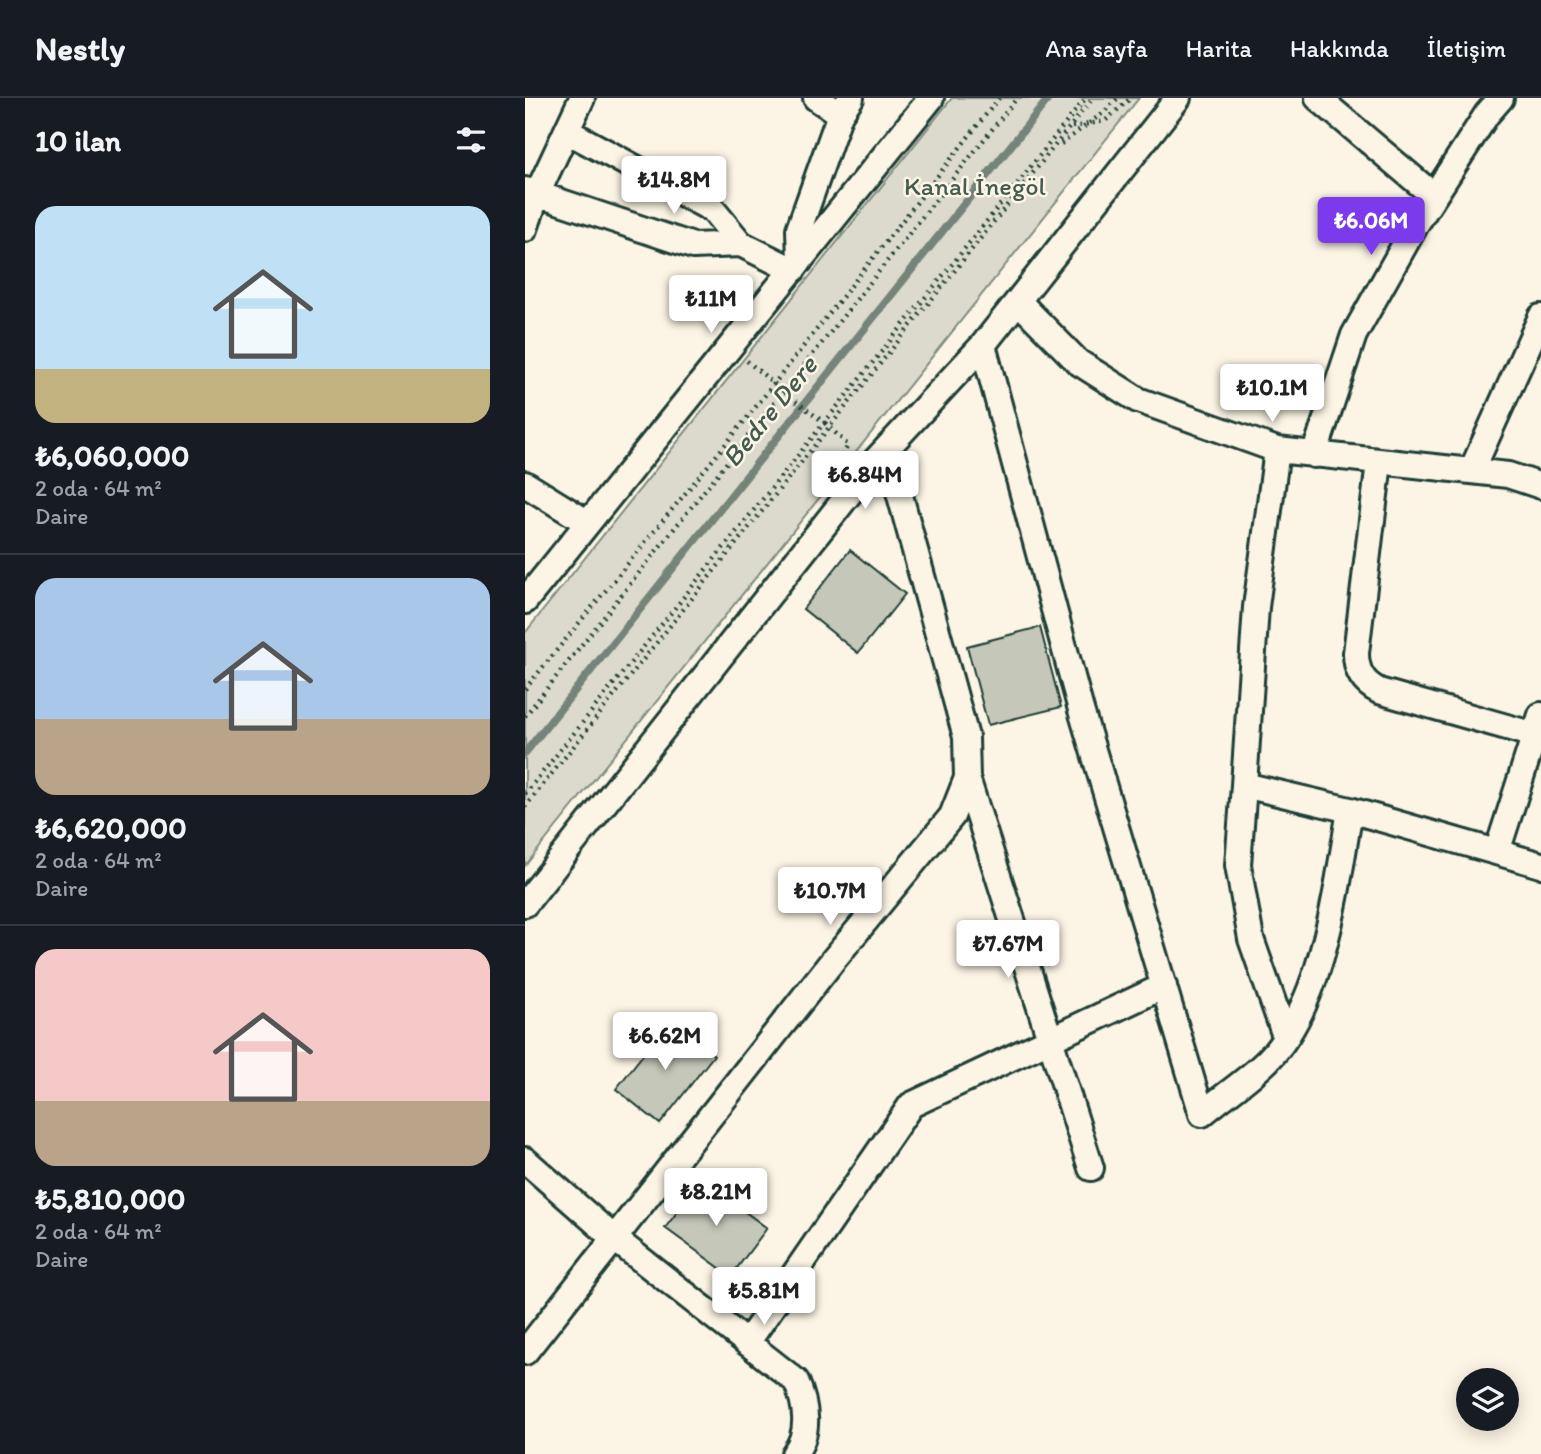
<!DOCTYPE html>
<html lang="tr">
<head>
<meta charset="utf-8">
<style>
  :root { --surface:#171b24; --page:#242831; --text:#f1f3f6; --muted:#9ea1a6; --line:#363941; --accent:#7c3aed }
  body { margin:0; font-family:Itim,sans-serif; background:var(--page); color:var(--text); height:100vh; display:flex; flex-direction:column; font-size:26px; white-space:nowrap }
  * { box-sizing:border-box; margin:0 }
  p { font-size:23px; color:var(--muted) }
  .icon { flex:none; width:38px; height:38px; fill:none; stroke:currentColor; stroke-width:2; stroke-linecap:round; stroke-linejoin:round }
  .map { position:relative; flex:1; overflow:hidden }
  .drawer { display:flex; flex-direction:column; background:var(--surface); width:525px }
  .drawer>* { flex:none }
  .controls { position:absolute; left:931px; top:1270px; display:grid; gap:14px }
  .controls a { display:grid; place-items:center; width:63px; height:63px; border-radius:50%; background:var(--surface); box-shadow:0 4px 18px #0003; font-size:35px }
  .price { position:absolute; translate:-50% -60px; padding:0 16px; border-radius:7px; background:#fff; color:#222; font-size:23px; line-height:46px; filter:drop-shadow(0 2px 4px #0008) }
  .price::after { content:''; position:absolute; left:50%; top:42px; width:21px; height:16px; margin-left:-10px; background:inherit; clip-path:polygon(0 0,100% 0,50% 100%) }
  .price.selected { background:var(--accent); color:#fff }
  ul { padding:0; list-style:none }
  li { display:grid; align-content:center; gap:14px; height:371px; padding:0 35px }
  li+li { border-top:2px solid var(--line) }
  li span { display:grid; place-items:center; height:217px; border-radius:21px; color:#555 }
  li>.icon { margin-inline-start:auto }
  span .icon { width:126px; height:126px; fill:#fffc; stroke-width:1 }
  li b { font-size:30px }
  h2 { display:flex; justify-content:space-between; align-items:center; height:84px; padding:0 35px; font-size:30px }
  header { display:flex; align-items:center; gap:42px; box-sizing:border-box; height:98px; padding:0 35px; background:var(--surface); border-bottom:2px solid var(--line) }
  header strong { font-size:33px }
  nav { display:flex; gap:38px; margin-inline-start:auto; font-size:24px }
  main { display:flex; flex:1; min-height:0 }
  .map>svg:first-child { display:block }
  .green { fill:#dcdacc; stroke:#7e8c80; stroke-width:2 }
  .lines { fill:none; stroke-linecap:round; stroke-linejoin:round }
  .stream { stroke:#758479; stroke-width:8 }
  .building { fill:#c5c7b9; stroke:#1f3d34; stroke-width:2 }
  .minor-casing { stroke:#1f3d34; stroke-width:30 }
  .path { stroke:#1f3d34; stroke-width:4.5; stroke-dasharray:2 5; stroke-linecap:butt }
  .minor { stroke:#fcf5e5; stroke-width:24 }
  .path-bridge { stroke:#1f3d34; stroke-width:4.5; stroke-dasharray:2 5; stroke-linecap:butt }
  .labels { text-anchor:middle; stroke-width:5; stroke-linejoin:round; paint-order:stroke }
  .park-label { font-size:26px; fill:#455c52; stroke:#fcf5e5 }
  .water-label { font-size:28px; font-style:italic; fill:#435a51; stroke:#fcf5e5 }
</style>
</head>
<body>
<header>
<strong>Nestly</strong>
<nav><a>Ana sayfa</a><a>Harita</a><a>Hakkında</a><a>İletişim</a></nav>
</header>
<main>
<section class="drawer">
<h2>10 ilan<svg class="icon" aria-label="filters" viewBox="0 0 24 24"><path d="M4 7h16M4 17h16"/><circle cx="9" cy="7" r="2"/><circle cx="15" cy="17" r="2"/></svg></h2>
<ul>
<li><span style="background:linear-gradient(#bfe0f5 75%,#c2b280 0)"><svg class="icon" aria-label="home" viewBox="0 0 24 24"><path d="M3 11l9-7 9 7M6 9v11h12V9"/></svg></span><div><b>₺6,060,000</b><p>2 oda · 64 m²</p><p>Daire</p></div></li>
<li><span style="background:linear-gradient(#a9c7e8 65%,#b9a48a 0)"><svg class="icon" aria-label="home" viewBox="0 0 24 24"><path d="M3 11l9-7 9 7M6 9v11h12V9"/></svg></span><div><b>₺6,620,000</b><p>2 oda · 64 m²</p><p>Daire</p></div></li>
<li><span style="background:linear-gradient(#f6c9c9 70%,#b9a48a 0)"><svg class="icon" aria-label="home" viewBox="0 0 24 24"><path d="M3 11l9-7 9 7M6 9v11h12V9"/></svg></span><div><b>₺5,810,000</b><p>2 oda · 64 m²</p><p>Daire</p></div></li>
</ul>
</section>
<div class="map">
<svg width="1016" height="1356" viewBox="0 0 1016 1356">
  <rect width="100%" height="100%" fill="#fcf5e5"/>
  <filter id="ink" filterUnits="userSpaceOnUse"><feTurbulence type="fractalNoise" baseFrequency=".0143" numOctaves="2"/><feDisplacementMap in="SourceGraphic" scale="14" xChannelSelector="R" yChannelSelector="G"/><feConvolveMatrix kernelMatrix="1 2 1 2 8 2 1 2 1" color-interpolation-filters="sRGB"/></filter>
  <g filter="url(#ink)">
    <path class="green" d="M427,0H614L0,768V535Z"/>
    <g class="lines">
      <path class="stream" d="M0,655L524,0"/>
    </g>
    <path class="building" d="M325,452L380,496L333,555L278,511Z
      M515,529L536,609L463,627L442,548Z
      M145,922L189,957L135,1026L91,991Z
      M177,1082L242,1130L206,1178L140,1130Z"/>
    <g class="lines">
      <g class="minor-casing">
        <path id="minor" d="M291,0L315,16
          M793,0L909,98
          M42,33L188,112L216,146
          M0,92L168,148L216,146L268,172
          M0,131L12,96L57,0
          M275,163L274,131L315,16L326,0
          M493,203L553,264L613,302L752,352L983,377L1016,388
          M458,247L556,612L677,1016C698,998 723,982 743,962C799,904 812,789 825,712
          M752,352L731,509L719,687L825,712L1016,767
          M789,357L829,237L893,123L962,16L976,0
          M854,364L831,555C831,573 838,585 854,593L1010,637
          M947,372L1016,219
          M0,386L63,425
          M0,503L406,0
          M442,680L566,1070
          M719,687L713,767L726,841L760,938
          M972,754L1016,617
          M0,806L350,363L458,247L653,0
          M0,1062L90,1141L271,1283C281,1306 286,1335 269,1356
          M222,1245L386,1007L639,888
          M0,1254L309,861L427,718L442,680L441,639L362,350"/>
      </g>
      <path class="path" d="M547,29L580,23L606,0
        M536,46L578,15L593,0
        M222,263L265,299
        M300,325L323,347L314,365
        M0,591L222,320L474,0
        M0,618L492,0
        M0,696L561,0
        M0,709L568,0"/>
      <use href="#minor" class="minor"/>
      <path class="path-bridge" d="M265,299L300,325"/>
    </g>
  </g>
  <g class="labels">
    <g class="park-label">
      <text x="450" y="97">Kanal İnegöl</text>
    </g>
    <g class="water-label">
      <text transform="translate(244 313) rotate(-51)" y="10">Bedre Dere</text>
    </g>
  </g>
</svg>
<div class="controls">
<a><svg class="icon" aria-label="layers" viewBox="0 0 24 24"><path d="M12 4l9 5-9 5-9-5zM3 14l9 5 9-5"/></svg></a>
</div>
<b class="price" style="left:149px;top:118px">₺14.8M</b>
<b class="price selected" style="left:846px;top:159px">₺6.06M</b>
<b class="price" style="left:186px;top:237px">₺11M</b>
<b class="price" style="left:747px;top:326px">₺10.1M</b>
<b class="price" style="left:340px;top:413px">₺6.84M</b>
<b class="price" style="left:305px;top:829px">₺10.7M</b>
<b class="price" style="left:483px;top:882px">₺7.67M</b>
<b class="price" style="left:140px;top:974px">₺6.62M</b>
<b class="price" style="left:191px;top:1130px">₺8.21M</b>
<b class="price" style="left:239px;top:1229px">₺5.81M</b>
</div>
</main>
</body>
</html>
